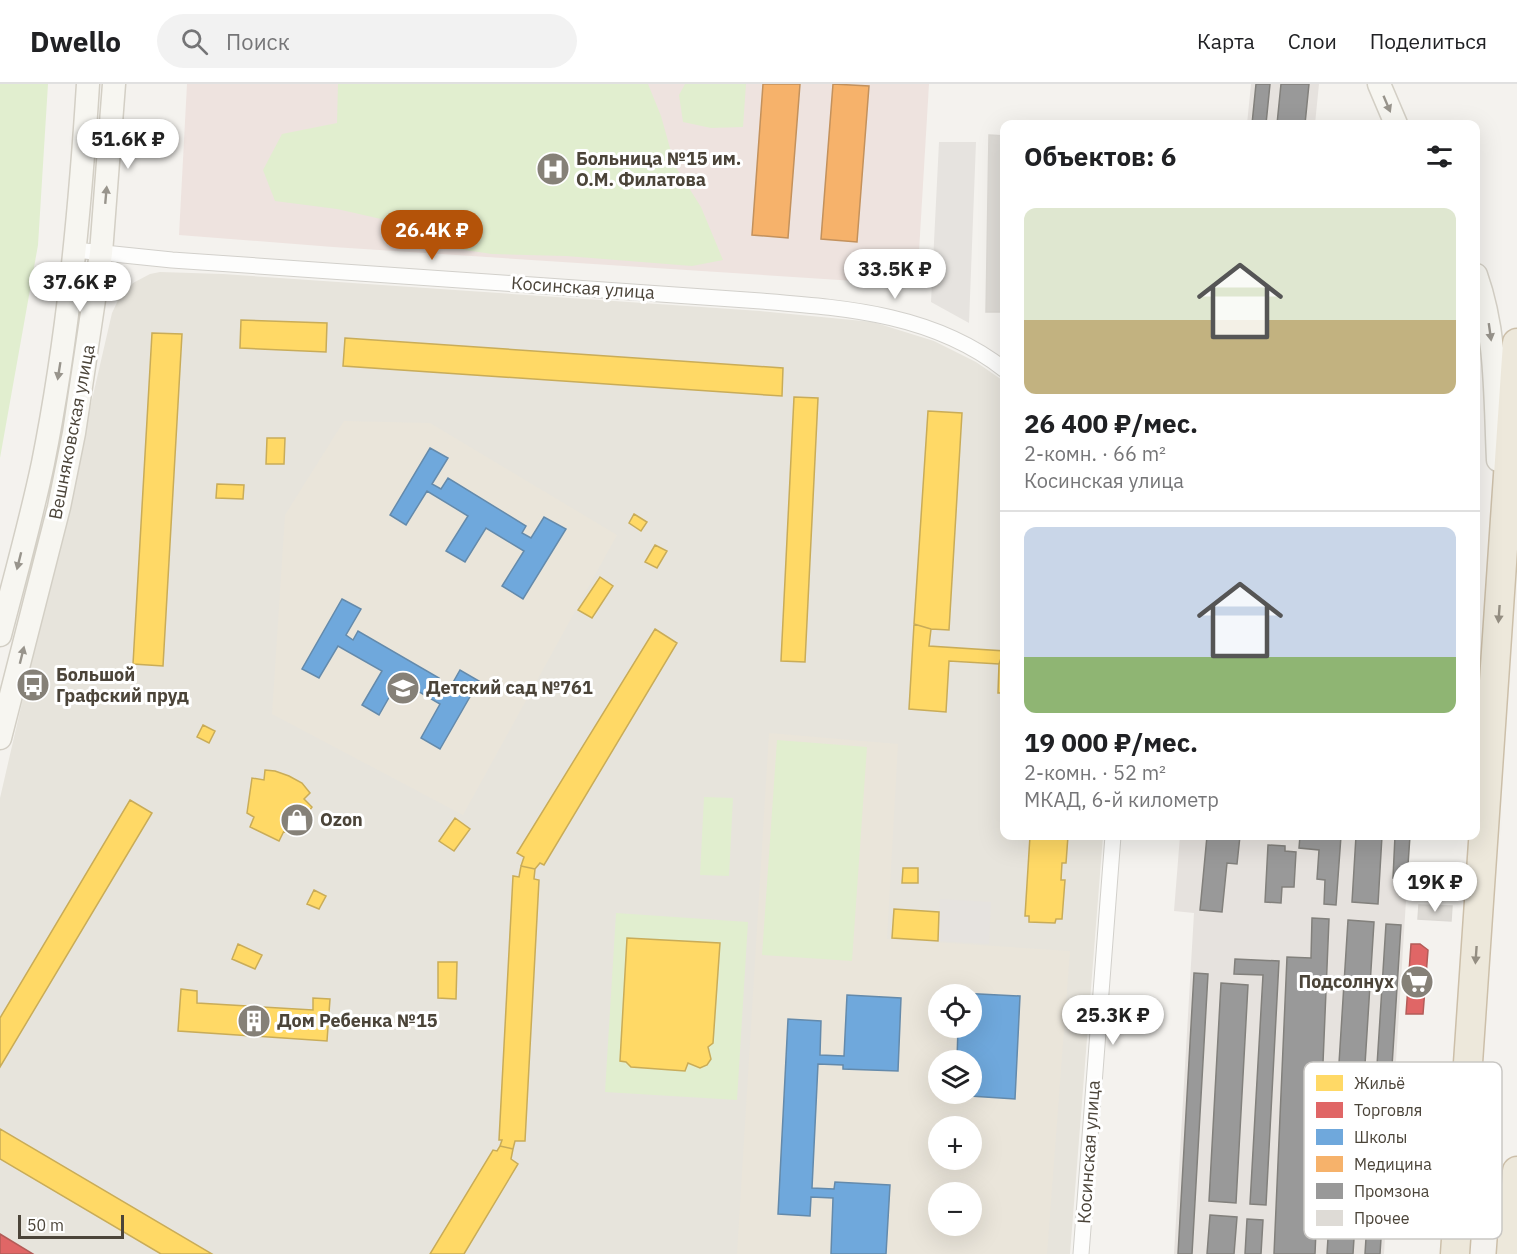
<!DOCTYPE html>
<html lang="ru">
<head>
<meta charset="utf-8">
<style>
  :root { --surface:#fff; --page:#f2f2f2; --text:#202124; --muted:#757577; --line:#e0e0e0; --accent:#b45309 }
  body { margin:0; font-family:"IBM Plex Sans",sans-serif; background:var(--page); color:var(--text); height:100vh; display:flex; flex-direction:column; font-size:22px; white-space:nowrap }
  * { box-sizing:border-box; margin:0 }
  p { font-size:20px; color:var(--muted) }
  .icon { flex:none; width:33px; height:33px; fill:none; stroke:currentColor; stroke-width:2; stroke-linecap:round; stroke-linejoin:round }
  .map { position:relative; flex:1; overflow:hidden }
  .drawer { position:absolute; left:1000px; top:36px; width:480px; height:720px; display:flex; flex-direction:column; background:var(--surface); border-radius:12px; box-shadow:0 6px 24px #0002 }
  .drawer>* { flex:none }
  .fabs { position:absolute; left:928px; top:900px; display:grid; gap:12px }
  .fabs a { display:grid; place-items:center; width:54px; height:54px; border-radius:50%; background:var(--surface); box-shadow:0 6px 24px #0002; font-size:30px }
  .scale { position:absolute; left:18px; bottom:15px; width:106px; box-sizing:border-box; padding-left:6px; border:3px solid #4b4439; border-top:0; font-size:16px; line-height:21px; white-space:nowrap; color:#4b4439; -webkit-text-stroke:4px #fff; paint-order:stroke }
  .price { position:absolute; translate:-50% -51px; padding:0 14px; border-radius:21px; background:#fff; color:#222; font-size:20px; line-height:39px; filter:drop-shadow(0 2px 3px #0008) }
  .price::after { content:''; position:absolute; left:50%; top:36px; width:18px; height:14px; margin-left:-9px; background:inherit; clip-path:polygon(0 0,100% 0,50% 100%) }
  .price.current { background:var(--accent); color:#fff }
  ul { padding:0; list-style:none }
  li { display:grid; align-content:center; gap:12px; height:318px; padding:0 24px }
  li+li { border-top:2px solid var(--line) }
  li span { display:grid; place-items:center; height:186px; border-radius:12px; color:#555 }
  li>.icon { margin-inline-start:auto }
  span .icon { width:108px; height:108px; fill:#fffc; stroke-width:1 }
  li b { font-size:26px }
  h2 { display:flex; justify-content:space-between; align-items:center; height:72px; padding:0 24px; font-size:26px }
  header { display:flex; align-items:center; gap:36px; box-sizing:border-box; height:84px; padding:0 30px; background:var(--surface); border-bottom:2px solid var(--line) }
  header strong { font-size:28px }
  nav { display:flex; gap:33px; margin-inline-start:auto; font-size:21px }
  .search { width:420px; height:54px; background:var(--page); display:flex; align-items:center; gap:15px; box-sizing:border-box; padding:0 21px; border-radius:33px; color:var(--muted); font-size:22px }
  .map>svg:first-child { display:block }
  .residential { fill:#e7e4dc; fill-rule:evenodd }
  .industrial { fill:#e6e2de }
  .education { fill:#eae5da; fill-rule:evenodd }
  .medical { fill:#eee3df }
  .green { fill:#e1eecf }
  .parking { fill:#e6e3df }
  .homes { fill:#ffd966; stroke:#c9ac58; stroke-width:1.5 }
  .shops { fill:#e06666; stroke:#b35c58; stroke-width:1.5 }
  .schools { fill:#6fa8dc; stroke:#648aab; stroke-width:1.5 }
  .health { fill:#f6b26b; stroke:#c3915c; stroke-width:1.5 }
  .industry { fill:#999; stroke:#82807c; stroke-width:1.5 }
  .building { fill:#dedbd6; stroke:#dcd9d4; stroke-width:1.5 }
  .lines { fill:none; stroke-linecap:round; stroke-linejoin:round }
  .street-casing { stroke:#d2d0cb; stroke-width:17 }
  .secondary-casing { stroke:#d3cfc5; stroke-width:25 }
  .highway-casing { stroke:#ccbfa9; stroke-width:31 }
  .street { stroke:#fdfdfc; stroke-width:15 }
  .secondary { stroke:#f7f6f1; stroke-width:22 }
  .highway { stroke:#ede8db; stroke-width:28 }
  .oneway { fill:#98948c }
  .oneway2 { fill:#948e82 }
  .labels { text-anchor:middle; stroke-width:6; stroke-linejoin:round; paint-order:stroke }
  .poi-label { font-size:18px; font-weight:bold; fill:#4b4439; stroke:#fff; text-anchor:start }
  .street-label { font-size:18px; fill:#4b4439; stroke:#fff }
  .key { fill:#fff; stroke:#c9c7c4; stroke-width:1.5 }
  .key-label { font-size:16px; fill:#4b4439 }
</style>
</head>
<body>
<header>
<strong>Dwello</strong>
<div class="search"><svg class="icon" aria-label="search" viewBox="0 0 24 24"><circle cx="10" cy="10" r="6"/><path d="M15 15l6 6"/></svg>Поиск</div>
<nav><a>Карта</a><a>Слои</a><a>Поделиться</a></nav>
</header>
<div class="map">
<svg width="1517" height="1170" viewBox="0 0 1517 1170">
  <rect width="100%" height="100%" fill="#f4f2ee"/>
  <path class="residential" d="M160,188L223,190L760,227L873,238L934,257L976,278L1005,298V752H1103L1070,1170H0V714L112,229L120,212L133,199L150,190ZM939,910H972V944H939ZM939,976H972V1010H939ZM939,1042H972V1076H939ZM939,1108H972V1142H939Z"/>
  <path class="industrial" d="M1251,0H1319L1315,40H1247Z
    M1180,752H1410L1384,1170H1174L1194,829L1174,827Z"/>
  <path class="education" d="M344,337L430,339L617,451L463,731L272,630L285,431Z
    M769,649L898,660L887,855L1070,867L1047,1170H737ZM939,910H972V944H939ZM939,976H972V1010H939ZM939,1042H972V1076H939ZM939,1108H972V1142H939Z"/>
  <path class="medical" d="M187,0H929L917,201L333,163L179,151Z"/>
  <path class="green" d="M0,0H48L38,161L0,374Z
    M338,0H648L661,32L675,82L701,123L723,176L692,182L566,172L492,170L431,161L390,137L337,125L275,117L263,86L282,50L337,39Z
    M685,0H746L743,43L711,44L683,38L679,11Z
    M777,656L867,663L852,877L762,871Z
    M704,713L733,714L729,792L700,791Z
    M616,829L748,838L737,1016L605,1008Z"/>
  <path class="parking" d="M939,58H976L969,239L931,218Z
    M940,815L991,818L989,860L938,857Z"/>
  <path class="homes" d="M241,236L327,239L326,268L240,264Z
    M152,249L182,250L163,582L133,580Z
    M345,254L783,284L782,312L343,282Z
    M794,313L818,314L805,578L781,577Z
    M928,327L962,329L949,546L931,545L914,540Z
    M267,354H285L284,380H266Z
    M217,400L244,401L243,415L216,414Z
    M634,430L647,438L641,447L629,439Z
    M655,461L667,467L657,484L645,478Z
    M600,493L613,502L592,534L578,526Z
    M914,540L931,545L929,562L1005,567L999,580L949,577L946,628L909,625Z
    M655,545L677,559L544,781L540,779L535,785L521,782L524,773L517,769Z
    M1005,563V609H998L999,580Z
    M203,641L215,647L209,659L197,653Z
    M265,686L275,687L289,692L302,699L310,709L304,715L312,723L291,751L284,747L279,757L250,743L254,733L247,729L252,694L264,696Z
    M130,716L152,729L0,983V934Z
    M455,734L470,745L454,767L439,757Z
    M1030,752H1068L1066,779H1062L1061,796H1065L1062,835H1056L1055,839L1029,838V832H1025Z
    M521,782L535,785L534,795L539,796L525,1057H515L513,1065L500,1062L502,1056H499L513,792L519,793Z
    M903,784H918V799H902Z
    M314,806L326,812L319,825L307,820Z
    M894,825L939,828L938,857L892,854Z
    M627,854L720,859L713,959L708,963L711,975L707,981L700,984L688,979L685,987L631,983L626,978L620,977Z
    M238,860L262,871L255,885L232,875Z
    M438,878H457L456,915L438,914Z
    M181,905L197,907V919L313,926V914L330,915L327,957L178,947Z
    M0,1045L212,1170H161L0,1075Z
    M500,1062L513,1065L511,1075L518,1080L464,1170H430L493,1066L497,1067Z"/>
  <path class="shops" d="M1411,860H1420L1428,866L1423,930H1406Z
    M0,1150L33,1170H0Z"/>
  <path class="schools" d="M430,364L448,374L432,400L441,405L448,394L526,442L522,449L531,454L544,433L566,445L523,515L502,502L524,467L486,444L465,478L446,467L468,432L427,407L406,441L390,431Z
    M342,515L361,525L346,551L353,556L358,547L439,594L434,602L447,609L460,586L479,597L440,665L421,654L440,620L399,596L379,631L362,621L382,587L338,562L319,594L302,585Z
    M960,909L1020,912L1015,1015L955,1011V1010H972V976H957L958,944H972V910Z
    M847,911L901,914L898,987L843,985V981L818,980L812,1104L834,1105L835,1098L890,1101L886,1170H831L833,1114L811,1113L810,1132L778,1130L788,935L821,937L820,971L844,972Z"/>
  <path class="health" d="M763,0H800L788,154L752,151Z
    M833,0L869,2L857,158L821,155Z"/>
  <path class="industry" d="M1256,0H1270L1266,40H1252Z
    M1281,0H1309L1305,40H1277Z
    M1207,752H1240L1237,780L1227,779L1222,828L1200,826Z
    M1300,752H1341L1336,821L1324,820L1325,796L1317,795L1319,766L1299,764Z
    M1356,752H1382L1378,820L1352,818Z
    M1395,752H1410L1407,795L1393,794Z
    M1268,761L1285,762V767L1296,768L1294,803H1282L1281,819L1265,818Z
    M1312,834L1329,835L1315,1170H1274L1287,873L1311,874Z
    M1348,836L1374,838L1353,1170H1327Z
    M1386,840L1401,841L1380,1170H1365Z
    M1235,875L1279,877L1266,1121L1250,1120L1263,891L1234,890Z
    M1194,889L1208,890L1192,1170H1178Z
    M1221,899L1248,901L1236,1119L1209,1117Z
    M1210,1131L1237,1133L1234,1170H1207Z
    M1247,1135L1263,1136L1261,1170H1245Z"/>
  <path class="building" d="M989,51L1005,52V228H986Z
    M1419,821L1452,822L1451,837L1418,835Z"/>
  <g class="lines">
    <g class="street-casing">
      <path id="street" d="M75,166L172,176L761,217C847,224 934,230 1005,286
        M1081,1170L1113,752"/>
    </g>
    <g class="secondary-casing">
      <path id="secondary" d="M1379,0L1396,40
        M1476,191C1497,250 1495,314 1498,376
        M0,551C15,493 31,436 43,379C68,254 80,127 88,0
        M0,654L59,423L74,349L101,169L114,0"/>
    </g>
    <g class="highway-casing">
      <path id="highway" d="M1455,1170L1517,259
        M1511,1170L1517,1087"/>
    </g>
    <use href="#street" class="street"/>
    <use href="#secondary" class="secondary"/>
    <use href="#highway" class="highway"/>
  </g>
  <defs><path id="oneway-solid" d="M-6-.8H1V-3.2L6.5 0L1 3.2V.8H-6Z" transform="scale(1.5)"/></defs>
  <g class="oneway">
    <use href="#oneway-solid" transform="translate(1387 20) rotate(67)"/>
    <use href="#oneway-solid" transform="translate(106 111) rotate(-85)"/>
    <use href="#oneway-solid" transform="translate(1490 248) rotate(82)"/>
    <use href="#oneway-solid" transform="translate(59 287) rotate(99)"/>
    <use href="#oneway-solid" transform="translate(19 477) rotate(104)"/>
    <use href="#oneway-solid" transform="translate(22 571) rotate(-76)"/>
  </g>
  <g class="oneway2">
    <use href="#oneway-solid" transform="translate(1499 530) rotate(94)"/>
    <use href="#oneway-solid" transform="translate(1476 871) rotate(94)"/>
  </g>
  <defs>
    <g id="hospital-disc" transform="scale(1.725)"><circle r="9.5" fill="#868178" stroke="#fff"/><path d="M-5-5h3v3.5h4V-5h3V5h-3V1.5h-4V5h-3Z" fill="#fff"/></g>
    <g id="bus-disc" transform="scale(1.725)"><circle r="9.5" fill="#868178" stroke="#fff"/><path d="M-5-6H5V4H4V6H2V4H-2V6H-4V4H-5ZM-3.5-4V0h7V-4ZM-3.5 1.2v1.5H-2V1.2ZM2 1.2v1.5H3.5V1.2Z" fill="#fff"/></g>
    <g id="school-disc" transform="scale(1.725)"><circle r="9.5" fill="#868178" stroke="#fff"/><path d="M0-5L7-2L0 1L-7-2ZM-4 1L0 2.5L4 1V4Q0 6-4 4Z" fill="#fff"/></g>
    <g id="shop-disc" transform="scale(1.725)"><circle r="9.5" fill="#868178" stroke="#fff"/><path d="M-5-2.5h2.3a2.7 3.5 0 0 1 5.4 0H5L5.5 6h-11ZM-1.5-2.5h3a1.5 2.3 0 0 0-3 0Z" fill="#fff"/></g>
    <g id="supermarket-disc" transform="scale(1.725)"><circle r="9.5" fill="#868178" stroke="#fff"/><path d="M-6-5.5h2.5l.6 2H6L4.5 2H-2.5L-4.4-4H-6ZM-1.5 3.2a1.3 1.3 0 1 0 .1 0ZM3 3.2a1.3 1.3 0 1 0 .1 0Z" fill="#fff"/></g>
    <g id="building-disc" transform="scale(1.725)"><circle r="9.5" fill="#868178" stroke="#fff"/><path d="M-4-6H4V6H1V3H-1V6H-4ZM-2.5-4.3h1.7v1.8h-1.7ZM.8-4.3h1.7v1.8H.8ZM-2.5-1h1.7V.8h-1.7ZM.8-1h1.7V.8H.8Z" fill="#fff"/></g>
  </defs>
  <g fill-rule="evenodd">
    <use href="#hospital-disc" x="553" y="85"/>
    <use href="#bus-disc" x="33" y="601"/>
    <use href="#school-disc" x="403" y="604"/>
    <use href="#shop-disc" x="297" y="736"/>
    <use href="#supermarket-disc" x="1417" y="898"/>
    <use href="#building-disc" x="254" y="937"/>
  </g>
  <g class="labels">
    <g class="poi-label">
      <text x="576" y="81">Больница №15 им.<tspan x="576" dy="21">О.М. Филатова</tspan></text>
      <text x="56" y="597">Большой<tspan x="56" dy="21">Графский пруд</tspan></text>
      <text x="426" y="610">Детский сад №761</text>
      <text x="320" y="742">Ozon</text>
      <text x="1394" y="904" text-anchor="end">Подсолнух</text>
      <text x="277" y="943">Дом Ребенка №15</text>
    </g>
    <g class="street-label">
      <text transform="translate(583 204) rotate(4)" y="6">Косинская улица</text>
      <text transform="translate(72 348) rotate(-79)" y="6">Вешняковская улица</text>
      <text transform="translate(1089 1068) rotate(-86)" y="6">Косинская улица</text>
    </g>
  </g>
  <rect x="1304" y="978" width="198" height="177" rx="9" class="key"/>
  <rect x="1316" y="991" width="27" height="16" fill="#ffd966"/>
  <rect x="1316" y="1018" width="27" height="16" fill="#e06666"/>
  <rect x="1316" y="1045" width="27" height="16" fill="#6fa8dc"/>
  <rect x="1316" y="1072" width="27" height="16" fill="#f6b26b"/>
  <rect x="1316" y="1099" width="27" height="16" fill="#999"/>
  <rect x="1316" y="1126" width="27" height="16" fill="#dedbd6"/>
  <g class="key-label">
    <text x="1354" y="1005">Жильё</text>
    <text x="1354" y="1032">Торговля</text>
    <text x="1354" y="1059">Школы</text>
    <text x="1354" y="1086">Медицина</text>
    <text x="1354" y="1113">Промзона</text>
    <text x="1354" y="1140">Прочее</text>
  </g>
</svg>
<div class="fabs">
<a><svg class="icon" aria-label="locate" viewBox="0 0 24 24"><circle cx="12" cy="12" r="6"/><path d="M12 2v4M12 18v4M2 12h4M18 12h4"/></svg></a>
<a><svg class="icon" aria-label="layers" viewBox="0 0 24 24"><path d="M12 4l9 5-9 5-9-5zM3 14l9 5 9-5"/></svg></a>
<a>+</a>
<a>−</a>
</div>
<div class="scale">50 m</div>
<b class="price" style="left:128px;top:86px">51.6K ₽</b>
<b class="price current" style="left:432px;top:177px">26.4K ₽</b>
<b class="price" style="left:895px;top:216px">33.5K ₽</b>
<b class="price" style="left:80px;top:229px">37.6K ₽</b>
<b class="price" style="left:1435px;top:829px">19K ₽</b>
<b class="price" style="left:1113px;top:962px">25.3K ₽</b>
<section class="drawer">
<h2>Объектов: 6<svg class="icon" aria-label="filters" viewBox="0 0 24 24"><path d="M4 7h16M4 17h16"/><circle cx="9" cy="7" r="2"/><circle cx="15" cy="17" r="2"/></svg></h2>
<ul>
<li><span style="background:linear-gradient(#dfe7d0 60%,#c2b280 0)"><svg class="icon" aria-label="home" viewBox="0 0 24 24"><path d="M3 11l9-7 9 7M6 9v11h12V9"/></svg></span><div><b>26 400 ₽/мес.</b><p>2-комн. · 66 m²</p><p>Косинская улица</p></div></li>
<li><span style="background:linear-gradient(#c9d6e8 70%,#8fb573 0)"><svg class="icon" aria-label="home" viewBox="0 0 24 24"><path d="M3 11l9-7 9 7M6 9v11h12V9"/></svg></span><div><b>19 000 ₽/мес.</b><p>2-комн. · 52 m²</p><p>МКАД, 6-й километр</p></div></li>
</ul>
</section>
</div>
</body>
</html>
